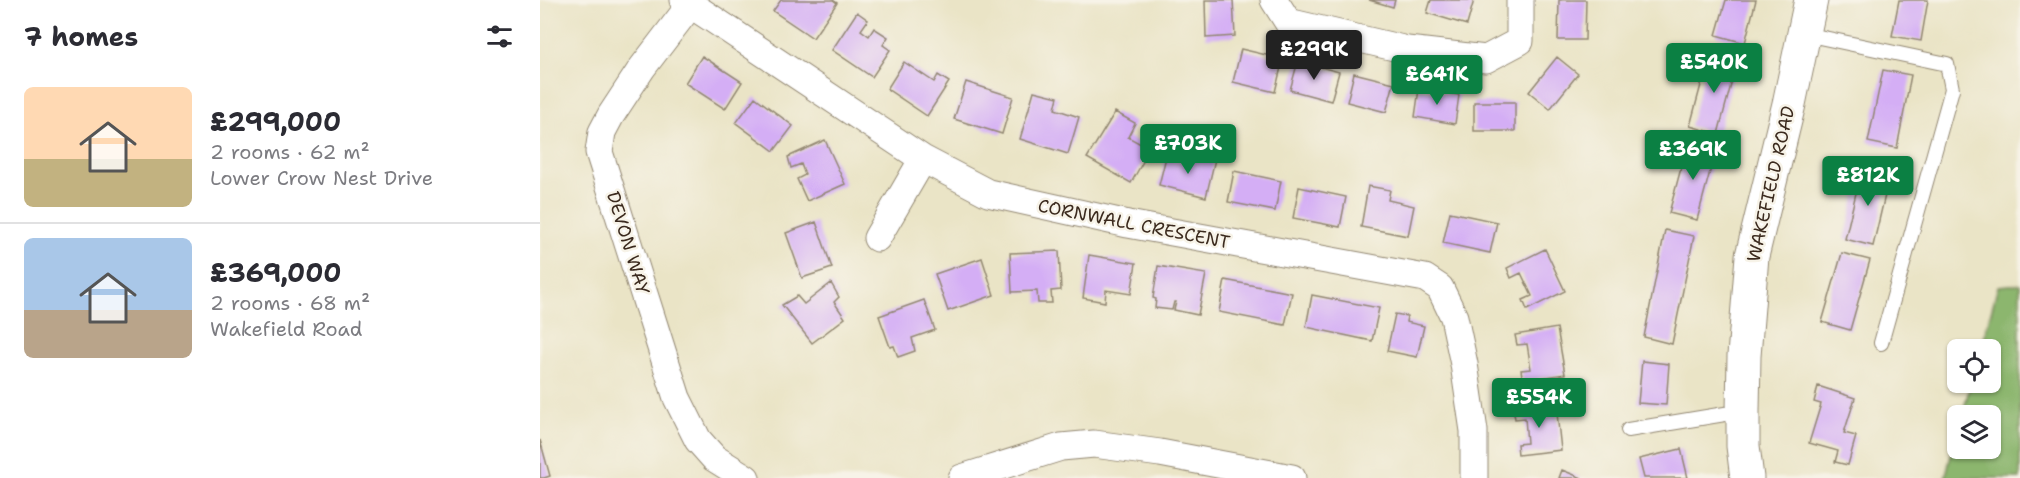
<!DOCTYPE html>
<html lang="en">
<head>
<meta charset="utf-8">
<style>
  :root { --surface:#fff; --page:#f2f2f3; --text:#2b2b33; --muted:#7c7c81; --line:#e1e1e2; --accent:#0b8043 }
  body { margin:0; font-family:"Shantell Sans",sans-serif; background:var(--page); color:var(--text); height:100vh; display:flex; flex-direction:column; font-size:22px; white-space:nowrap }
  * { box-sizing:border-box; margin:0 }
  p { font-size:20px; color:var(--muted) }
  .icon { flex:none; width:33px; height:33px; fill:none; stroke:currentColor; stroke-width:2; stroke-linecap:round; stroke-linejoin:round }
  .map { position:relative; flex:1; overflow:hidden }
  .details { display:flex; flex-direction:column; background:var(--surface); width:540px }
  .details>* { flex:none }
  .controls { position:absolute; left:1407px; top:339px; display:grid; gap:12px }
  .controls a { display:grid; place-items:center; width:54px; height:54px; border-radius:9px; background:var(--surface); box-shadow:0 2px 4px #0004; font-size:30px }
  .price { position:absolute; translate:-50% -51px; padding:0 14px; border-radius:6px; background:var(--accent); color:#fff; font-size:20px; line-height:39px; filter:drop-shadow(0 2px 3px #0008) }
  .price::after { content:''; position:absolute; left:50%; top:36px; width:18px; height:14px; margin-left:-9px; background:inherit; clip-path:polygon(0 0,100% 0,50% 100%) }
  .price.selected { background:#222; color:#fff }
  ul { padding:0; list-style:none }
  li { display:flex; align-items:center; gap:18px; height:150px; padding:0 24px }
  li+li { border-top:2px solid var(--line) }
  li span { display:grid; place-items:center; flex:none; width:168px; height:120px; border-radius:9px; color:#555 }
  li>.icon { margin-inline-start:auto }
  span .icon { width:72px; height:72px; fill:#fffc; stroke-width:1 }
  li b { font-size:26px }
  h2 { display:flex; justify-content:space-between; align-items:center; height:72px; padding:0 24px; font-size:26px }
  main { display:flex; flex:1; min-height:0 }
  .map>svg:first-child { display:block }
  .forest { fill:#8cb66e; stroke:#647046; stroke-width:1.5 }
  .building { fill:#d4aef5 }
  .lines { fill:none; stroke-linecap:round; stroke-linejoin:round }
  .lane-casing { stroke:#928772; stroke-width:16 }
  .street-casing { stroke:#928772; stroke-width:29 }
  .primary-casing { stroke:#928772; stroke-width:35 }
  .lane { stroke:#fff; stroke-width:14 }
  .street { stroke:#fff; stroke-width:27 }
  .primary { stroke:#fff; stroke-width:33 }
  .labels { text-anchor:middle; stroke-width:5; stroke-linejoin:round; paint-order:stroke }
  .street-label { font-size:18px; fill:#3b2a1e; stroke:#f7f3e8 }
</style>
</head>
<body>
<main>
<section class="details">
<h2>7 homes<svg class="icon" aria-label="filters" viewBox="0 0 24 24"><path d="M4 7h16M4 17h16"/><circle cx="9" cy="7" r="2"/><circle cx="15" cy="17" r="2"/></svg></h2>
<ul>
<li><span style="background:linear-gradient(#ffd9b3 60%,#c2b280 0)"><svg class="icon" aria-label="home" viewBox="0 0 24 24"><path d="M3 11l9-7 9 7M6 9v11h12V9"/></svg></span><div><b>£299,000</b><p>2 rooms · 62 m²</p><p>Lower Crow Nest Drive</p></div></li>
<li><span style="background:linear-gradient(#a9c7e8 60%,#b9a48a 0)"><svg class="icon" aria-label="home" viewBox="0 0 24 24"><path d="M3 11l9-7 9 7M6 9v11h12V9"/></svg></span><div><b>£369,000</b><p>2 rooms · 68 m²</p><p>Wakefield Road</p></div></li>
</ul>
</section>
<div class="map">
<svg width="1480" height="478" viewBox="0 0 1480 478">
  <rect width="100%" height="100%" fill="#f7f3e8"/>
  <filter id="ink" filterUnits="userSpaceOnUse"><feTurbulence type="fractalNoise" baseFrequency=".0167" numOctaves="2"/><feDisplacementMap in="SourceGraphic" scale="12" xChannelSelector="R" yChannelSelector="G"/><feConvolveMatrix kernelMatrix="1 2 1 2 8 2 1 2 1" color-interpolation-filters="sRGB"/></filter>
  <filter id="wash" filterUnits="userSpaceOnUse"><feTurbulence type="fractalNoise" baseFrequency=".008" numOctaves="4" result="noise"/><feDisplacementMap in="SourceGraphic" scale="24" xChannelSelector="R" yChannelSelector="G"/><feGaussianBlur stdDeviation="1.35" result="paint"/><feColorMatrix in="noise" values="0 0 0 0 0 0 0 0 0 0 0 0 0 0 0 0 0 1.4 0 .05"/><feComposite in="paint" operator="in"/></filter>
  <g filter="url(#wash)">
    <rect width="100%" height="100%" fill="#eae4c6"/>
    <path class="forest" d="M1480,284V478H1405L1417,433L1418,448H1450V416L1422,415L1431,383L1450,382V350L1441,349L1458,286Z"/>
    <g id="blocks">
      <path class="building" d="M241,0H293L297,3L273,38L233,11Z
        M665,0H693L695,36L666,38Z
        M829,0H855L853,7Z
        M891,0H934L927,25L887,13Z
        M1019,0H1046L1045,40H1018Z
        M1186,0H1216L1205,43L1176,35Z
        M1359,0H1388L1381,41L1352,36Z
        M317,12L328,20L321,30L329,36L334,28L348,37L343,45L350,50L332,77L292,50Z
        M701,49L743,59L735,92L693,82Z
        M1169,55L1197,62L1178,134L1150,126Z
        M162,56L202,82L185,109L145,83Z
        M1017,57L1038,74L1010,109L989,92Z
        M758,61L799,72L791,101L750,90Z
        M364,62L394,82L398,75L409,82L387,116L347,89Z
        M1343,70L1371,75L1357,148L1328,142Z
        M814,73L854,83L846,112L807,102Z
        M426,82L473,97L462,134L414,119Z
        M879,89L919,95L915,124L875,117Z
        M494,91L518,97L515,109L539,117L528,154L480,139Z
        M215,97L253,126L234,151L196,123Z
        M934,102H975V131H934Z
        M575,112L595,123L588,137L610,149L591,183L547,158Z
        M285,140L305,184L267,201L257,179L265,175L261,164L251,168L248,157Z
        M1148,142L1176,149L1157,220L1129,213Z
        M650,154L675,159L666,197L619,185L626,157L649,163Z
        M1322,168L1350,174L1333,246L1305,239Z
        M694,171L741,181L735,211L688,202Z
        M828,186L850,190L848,200L874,206L868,236L821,227Z
        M759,187L806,197L800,227L753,218Z
        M910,212L957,222L950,253L903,243Z
        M276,222L292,268L262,278L246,233Z
        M1125,230L1154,236L1132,344L1104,337Z
        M1005,249L1025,291L987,310L983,300L992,296L981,273L971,278L967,268Z
        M519,251L521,290L511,291L512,303H498L497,291L472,292L470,253Z
        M1302,253L1330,260L1310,330L1282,322Z
        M549,255L596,263L591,294L566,290L565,302L543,298Z
        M442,258L454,295L408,311L395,274Z
        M618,266L666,274L658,315L634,310L636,302H634L632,310L615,308L616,299L613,298Z
        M685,280L752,293L745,325L679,312Z
        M291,283L299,297L294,302L305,318L272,343L242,305L257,296L264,304Z
        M772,295L839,308L832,341L766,327Z
        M384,300L395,330L372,338L375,351L358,357L354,346L350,347L339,316Z
        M855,314L867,316L866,322L884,326L877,357L847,351Z
        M1017,328L1025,374L983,381L981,370L991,369L987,344L977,345L975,335Z
        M1102,361L1129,364L1126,405L1098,403Z
        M1278,386L1315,398L1304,433L1316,436L1308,465L1295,462L1298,451L1269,443L1281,404L1274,402Z
        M1016,404L1021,450L978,455L977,444L987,443L985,418L975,419L973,408Z
        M0,440L10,476L4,478H0Z
        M1141,449L1148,478H1104L1099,459Z
        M1022,470L1042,478H1019Z"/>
    </g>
  </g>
  <g filter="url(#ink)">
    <use href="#blocks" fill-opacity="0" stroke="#928772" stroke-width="1.5"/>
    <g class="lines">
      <g class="lane-casing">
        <path id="lane" d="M1265,34L1407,64L1412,89L1341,343
          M1088,430L1203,411"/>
      </g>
      <g class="street-casing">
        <path id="street" d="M144,0L383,159L448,193L588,224L885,278L900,288L914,317L924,364L934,431V478
          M734,0L748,22L867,50L946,59L980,41V0
          M151,4L102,68L71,115L62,132L59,152L137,398L158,440L174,458L206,478
          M337,238L383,159
          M422,478L521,447L554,444L620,453L752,478"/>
      </g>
      <g class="primary-casing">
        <path id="primary" d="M1207,478L1203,446V411L1204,356L1212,256L1249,104L1271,0"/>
      </g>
      <use href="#lane" class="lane"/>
      <use href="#street" class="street"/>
      <use href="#primary" class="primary"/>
    </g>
  </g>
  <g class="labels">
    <g class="street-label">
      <text transform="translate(1231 184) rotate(-77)" y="6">WAKEFIELD ROAD</text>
      <text transform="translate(594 224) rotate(11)" y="6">CORNWALL CRESCENT</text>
      <text transform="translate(88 243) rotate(73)" y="6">DEVON WAY</text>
    </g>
  </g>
</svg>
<div class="controls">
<a><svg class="icon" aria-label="locate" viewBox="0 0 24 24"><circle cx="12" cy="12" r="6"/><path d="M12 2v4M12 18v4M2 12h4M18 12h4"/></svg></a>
<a><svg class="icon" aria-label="layers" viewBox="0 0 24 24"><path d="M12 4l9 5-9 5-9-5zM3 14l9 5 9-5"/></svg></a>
</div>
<b class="price selected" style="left:774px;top:81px">£299K</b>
<b class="price" style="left:1174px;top:94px">£540K</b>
<b class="price" style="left:897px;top:106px">£641K</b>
<b class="price" style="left:648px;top:175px">£703K</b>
<b class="price" style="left:1153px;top:181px">£369K</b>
<b class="price" style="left:1328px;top:207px">£812K</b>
<b class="price" style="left:999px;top:429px">£554K</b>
</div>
</main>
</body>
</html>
